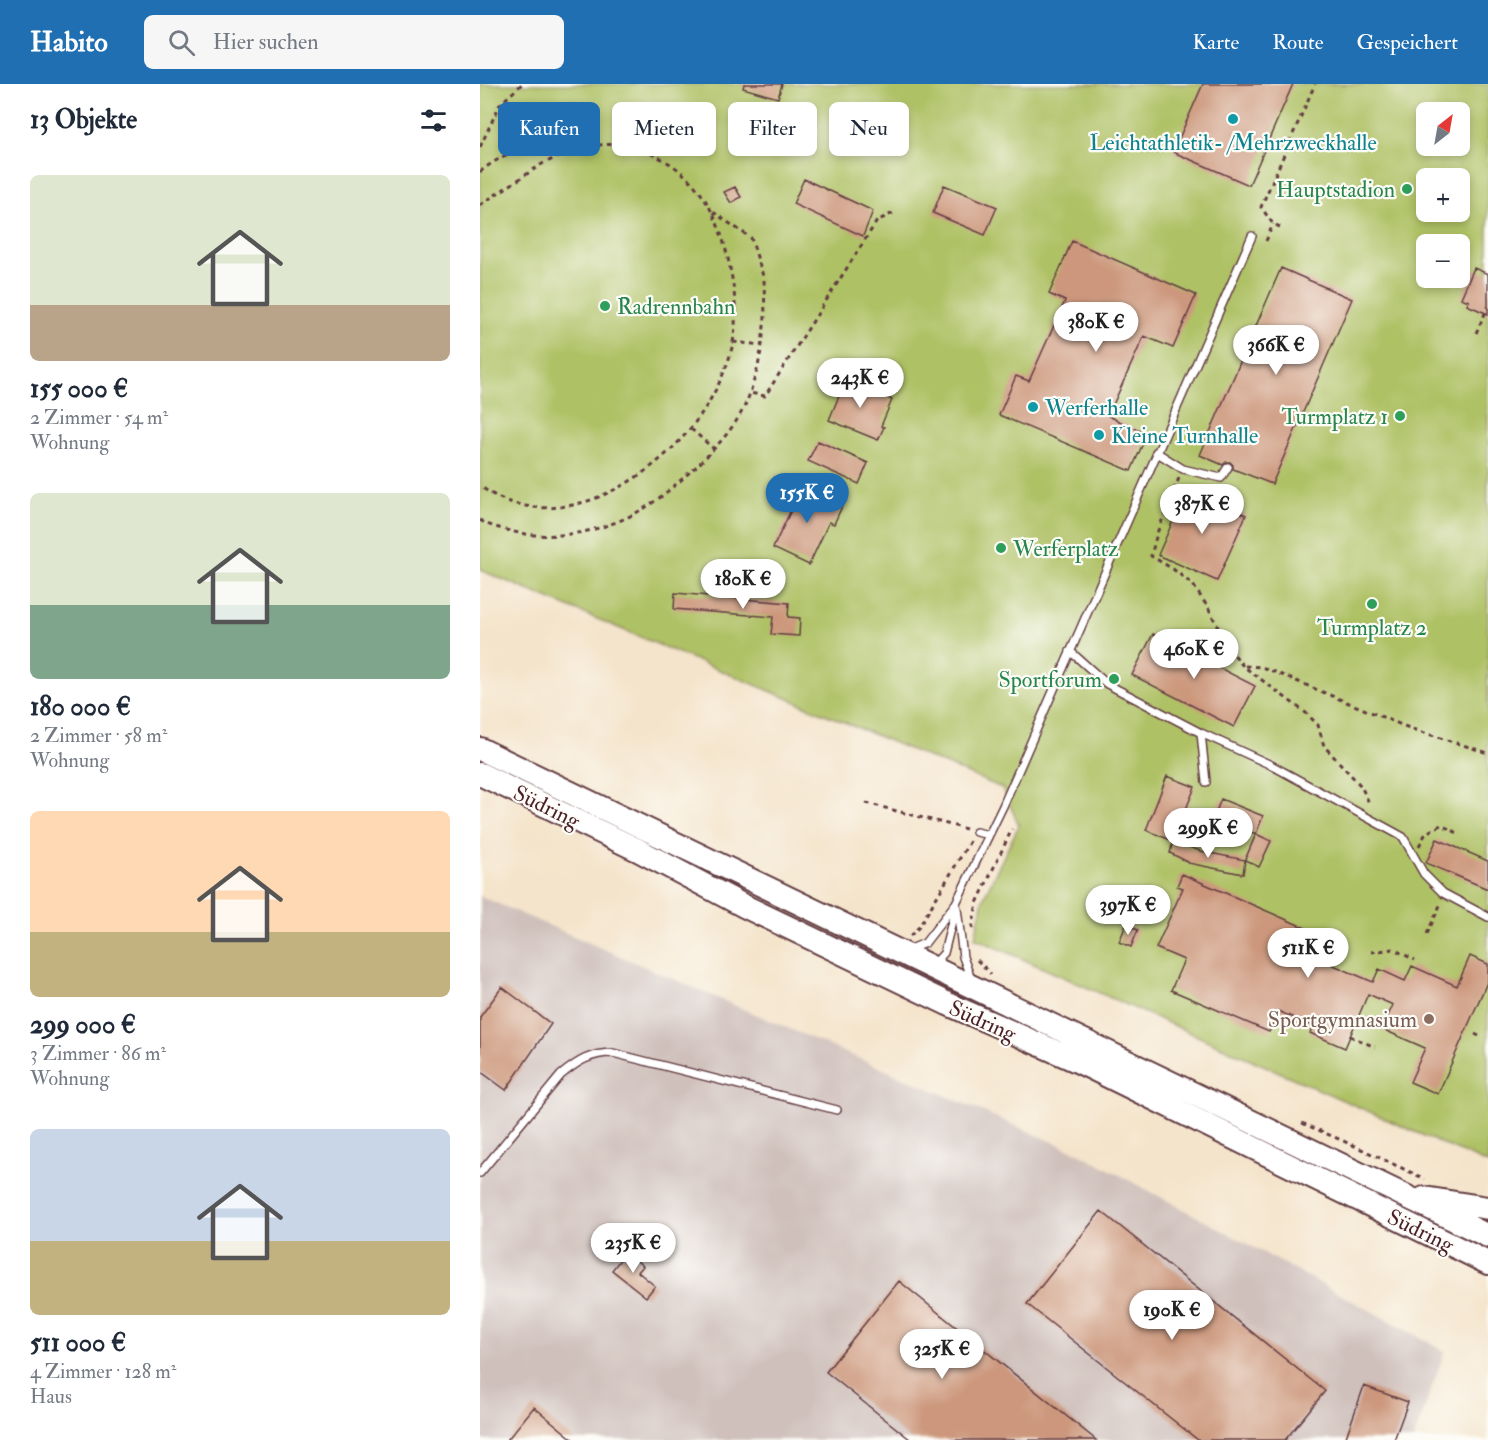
<!DOCTYPE html>
<html lang="de">
<head>
<meta charset="utf-8">
<style>
  :root { --surface:#fff; --page:#f6f6f7; --text:#1f2937; --muted:#747a83; --accent:#1f6fb2 }
  body { margin:0; font-family:"IM FELL Double Pica",serif; background:var(--page); color:var(--text); height:100vh; display:flex; flex-direction:column; font-size:22px; white-space:nowrap }
  * { box-sizing:border-box; margin:0 }
  p { font-size:20px; color:var(--muted) }
  .icon { flex:none; width:33px; height:33px; fill:none; stroke:currentColor; stroke-width:2; stroke-linecap:round; stroke-linejoin:round }
  .map { position:relative; flex:1; overflow:hidden }
  .drawer { display:flex; flex-direction:column; background:var(--surface); width:480px }
  .drawer>* { flex:none }
  .banner { position:absolute; left:18px; top:18px; width:570px; height:54px; display:flex; gap:12px }
  .needle { width:39px; rotate:31deg }
  .buttons { position:absolute; left:936px; top:18px; display:grid; gap:12px }
  .buttons a { display:grid; place-items:center; width:54px; height:54px; border-radius:9px; background:var(--surface); box-shadow:0 3px 9px #0003; font-size:30px }
  .price { position:absolute; translate:-50% -51px; padding:0 14px; border-radius:21px; background:#fff; color:#222; font-size:20px; line-height:39px; filter:drop-shadow(0 2px 3px #0008) }
  .price::after { content:''; position:absolute; left:50%; top:36px; width:18px; height:14px; margin-left:-9px; background:inherit; clip-path:polygon(0 0,100% 0,50% 100%) }
  .price.selected { background:var(--accent); color:#fff }
  ul { padding:0; list-style:none }
  li { display:grid; align-content:center; gap:12px; height:318px; padding:0 30px }
  li span { display:grid; place-items:center; height:186px; border-radius:9px; color:#555 }
  li>.icon { margin-inline-start:auto }
  span .icon { width:108px; height:108px; fill:#fffc; stroke-width:1 }
  li b { font-size:26px }
  h2 { display:flex; justify-content:space-between; align-items:center; height:72px; padding:0 30px; font-size:26px }
  .chip { padding:0 21px; border-radius:9px; background:var(--surface); box-shadow:0 3px 9px #0003; font-size:21px; line-height:54px }
  .chip.selected { background:var(--accent); color:#fff }
  header { display:flex; align-items:center; gap:36px; box-sizing:border-box; height:84px; padding:0 30px; background:var(--accent); color:#fff }
  header strong { font-size:28px }
  nav { display:flex; gap:33px; margin-inline-start:auto; font-size:21px }
  .search { width:420px; height:54px; background:var(--page); display:flex; align-items:center; gap:15px; box-sizing:border-box; padding:0 21px; border-radius:9px; color:var(--muted); font-size:22px }
  main { display:flex; flex:1; min-height:0 }
  .map>svg:first-child { display:block }
  .industrial { fill:#cfc0bb }
  .green { fill:#afc165; stroke:#7c7048; stroke-width:1.5; fill-rule:evenodd }
  .building { fill:#cc977c }
  .lines { fill:none; stroke-linecap:round; stroke-linejoin:round }
  .lane-casing { stroke:#643d43; stroke-width:10 }
  .primary-casing { stroke:#643d43; stroke-width:26 }
  .path { stroke:#643d43; stroke-width:3; stroke-dasharray:4.5 4.5; stroke-linecap:butt }
  .lane { stroke:#fff; stroke-width:7 }
  .primary { stroke:#fff; stroke-width:22 }
  .culture-dot { fill:#0f9aa8; stroke:#fdfcf7; stroke-width:2 }
  .leisure-dot { fill:#2e9e5b; stroke:#fdfcf7; stroke-width:2 }
  .education-dot { fill:#8d6e63; stroke:#fdfcf7; stroke-width:2 }
  .labels { text-anchor:middle; stroke-width:4.5; stroke-linejoin:round; paint-order:stroke }
  .culture-label { font-size:22px; fill:#0d838f; stroke:#fdfcf7; text-anchor:start }
  .leisure-label { font-size:22px; fill:#27864d; stroke:#fdfcf7; text-anchor:end }
  .street-label { font-size:22px; fill:#4a1f2b; stroke:#fdfcf7 }
  .education-label { font-size:22px; fill:#785e54; stroke:#fdfcf7; text-anchor:end }
</style>
</head>
<body>
<header>
<strong>Habito</strong>
<div class="search"><svg class="icon" aria-label="search" viewBox="0 0 24 24"><circle cx="10" cy="10" r="6"/><path d="M15 15l6 6"/></svg>Hier suchen</div>
<nav><a>Karte</a><a>Route</a><a>Gespeichert</a></nav>
</header>
<main>
<section class="drawer">
<h2>13 Objekte<svg class="icon" aria-label="filters" viewBox="0 0 24 24"><path d="M4 7h16M4 17h16"/><circle cx="9" cy="7" r="2"/><circle cx="15" cy="17" r="2"/></svg></h2>
<ul>
<li><span style="background:linear-gradient(#dfe7d0 70%,#b9a48a 0)"><svg class="icon" aria-label="home" viewBox="0 0 24 24"><path d="M3 11l9-7 9 7M6 9v11h12V9"/></svg></span><div><b>155 000 €</b><p>2 Zimmer · 54 m²</p><p>Wohnung</p></div></li>
<li><span style="background:linear-gradient(#dfe7d0 60%,#7fa58c 0)"><svg class="icon" aria-label="home" viewBox="0 0 24 24"><path d="M3 11l9-7 9 7M6 9v11h12V9"/></svg></span><div><b>180 000 €</b><p>2 Zimmer · 58 m²</p><p>Wohnung</p></div></li>
<li><span style="background:linear-gradient(#ffd9b3 65%,#c2b280 0)"><svg class="icon" aria-label="home" viewBox="0 0 24 24"><path d="M3 11l9-7 9 7M6 9v11h12V9"/></svg></span><div><b>299 000 €</b><p>3 Zimmer · 86 m²</p><p>Wohnung</p></div></li>
<li><span style="background:linear-gradient(#c9d6e8 60%,#c2b280 0)"><svg class="icon" aria-label="home" viewBox="0 0 24 24"><path d="M3 11l9-7 9 7M6 9v11h12V9"/></svg></span><div><b>511 000 €</b><p>4 Zimmer · 128 m²</p><p>Haus</p></div></li>
</ul>
</section>
<div class="map">
<svg width="1008" height="1356" viewBox="0 0 1008 1356">
  <rect width="100%" height="100%" fill="#fdfcf7"/>
  <filter id="ink" filterUnits="userSpaceOnUse"><feTurbulence type="fractalNoise" baseFrequency=".0167" numOctaves="2"/><feDisplacementMap in="SourceGraphic" scale="12" xChannelSelector="R" yChannelSelector="G"/><feConvolveMatrix kernelMatrix="1 2 1 2 8 2 1 2 1" color-interpolation-filters="sRGB"/></filter>
  <filter id="wash" filterUnits="userSpaceOnUse"><feTurbulence type="fractalNoise" baseFrequency=".008" numOctaves="4" result="noise"/><feDisplacementMap in="SourceGraphic" scale="24" xChannelSelector="R" yChannelSelector="G"/><feGaussianBlur stdDeviation="1.35" result="paint"/><feColorMatrix in="noise" values="0 0 0 0 0 0 0 0 0 0 0 0 0 0 0 0 0 1.4 0 .05"/><feComposite in="paint" operator="in"/></filter>
  <g filter="url(#wash)">
    <rect width="100%" height="100%" fill="#f4e4cb"/>
    <path class="industrial" d="M0,812L599,1069L965,1267L933,1356H0Z"/>
    <path class="green" d="M0,0H1008V1080L495,854L503,815L539,741L522,704L0,486ZM946,28H980V62H946ZM946,94H980V128H946ZM946,160H980V194H946Z"/>
    <g id="blocks">
      <path class="building" d="M264,0H302L298,14L263,4Z
        M723,0H813L769,101L693,68Z
        M324,95L393,127L383,152L313,120Z
        M464,101L517,123L505,151L453,129Z
        M255,103L261,113L251,119L244,108Z
        M592,157L716,211L693,264L664,252L628,332L667,350L651,387L519,331L536,292L549,297L585,217L569,210Z
        M801,184L872,215L792,400L753,385V381L750,378H746L743,381L720,371Z
        M994,184L1008,190V230L987,221L989,217L981,214Z
        M362,294L412,316L401,342L404,343L398,356L349,336L361,307L357,305Z
        M338,357L388,379L379,400L328,377Z
        M321,400L363,420L354,440L349,438L329,481L293,464L313,422L311,421Z
        M707,405L766,431L737,497L678,471Z
        M195,509L309,519L308,533L320,534L319,552L291,550L293,533L194,525Z
        M673,550L775,602L754,643L652,591Z
        M687,692L715,703L693,757L666,746Z
        M741,715L783,732L776,750L734,733Z
        M776,750L791,757L779,783L765,776Z
        M957,755L1008,777V805L946,779Z
        M693,757L720,767L765,776L763,790L708,779V778L690,769Z
        M702,790L846,853L837,874L893,898L899,885L925,897L932,882L977,902L990,872L1008,880V896L958,1010L930,998L945,964L902,945L913,921L888,910L865,964L830,949L833,942L798,927L789,948L691,906L704,876L676,864L703,804L697,802Z
        M646,841L658,846L651,863L639,858Z
        M22,903L71,940L26,1006L0,987V933Z
        M621,1127L845,1307L805,1356H718L547,1220Z
        M146,1168L163,1182L158,1188L175,1202L166,1213L132,1186Z
        M419,1197L616,1356H431L346,1288Z
        M884,1302L928,1318L914,1356H865Z
        M54,1323L94,1356H27Z"/>
    </g>
  </g>
  <g filter="url(#ink)">
    <use href="#blocks" fill-opacity="0" stroke="#643d43" stroke-width="1.5"/>
    <g class="lines">
      <g class="lane-casing">
        <path id="lane" d="M676,368L703,385L741,394L748,383
          M590,567L627,600L721,649L791,681L923,753L944,790L963,809L1008,833
          M721,649L726,698
          M496,748L509,751
          M477,824L483,873L491,895
          M428,866L445,859L476,819L523,722L772,152
          M454,880L464,869L476,821
          M0,1089L81,991C98,977 111,969 133,969L357,1026"/>
      </g>
      <g class="primary-casing">
        <path id="primary" d="M0,665L1008,1152
          M0,690L158,766L264,822L468,920L597,977L1008,1179
          M944,1114L1008,1124"/>
      </g>
      <path class="path" d="M0,63L20,20L42,0
        M0,88C12,77 45,59 61,60C67,60 73,64 78,65C91,67 106,62 119,61C140,59 157,64 176,72C223,94 242,140 251,189C257,219 258,253 246,283C223,342 176,390 116,414C77,429 34,428 0,402
        M0,121L62,80L96,65
        M233,128L271,154L284,195L285,233L282,261L278,283L270,309L285,312L397,137L415,128
        M800,143L793,140L781,123L835,0
        M786,157L793,140
        M996,249L1008,223
        M253,258L282,261
        M211,345L234,365
        M699,394L677,449L671,472L693,485L713,501L729,525L746,560L763,582L826,629L838,641L844,662L881,702L890,721
        M0,436C9,442 19,444 30,447C74,458 124,448 163,425C183,413 202,395 220,379C241,358 260,338 270,309
        M765,582L782,583L797,589L929,644L1008,669
        M386,719L486,745
        M939,762L946,749L961,741L980,750
        M492,845L497,819L532,745
        M947,850L961,819
        M430,852L439,843L490,757
        M891,868L913,865L935,876
        M497,876L511,890
        M995,950L999,952
        M870,952L895,963
        M822,1039L877,1063L945,1095"/>
      <use href="#lane" class="lane"/>
      <use href="#primary" class="primary"/>
    </g>
  </g>
  <g class="culture-dot">
    <circle cx="753" cy="35" r="6"/>
    <circle cx="553" cy="323" r="6"/>
    <circle cx="619" cy="351" r="6"/>
  </g>
  <g class="leisure-dot">
    <circle cx="927" cy="105" r="6"/>
    <circle cx="125" cy="222" r="6"/>
    <circle cx="920" cy="332" r="6"/>
    <circle cx="521" cy="464" r="6"/>
    <circle cx="892" cy="520" r="6"/>
    <circle cx="634" cy="595" r="6"/>
  </g>
  <circle class="education-dot" cx="949" cy="935" r="6"/>
  <g class="labels">
    <g class="culture-label">
      <text x="753" y="66" text-anchor="middle">Leichtathletik- /Mehrzweckhalle</text>
      <text x="565" y="331">Werferhalle</text>
      <text x="631" y="359">Kleine Turnhalle</text>
    </g>
    <g class="leisure-label">
      <text x="915" y="113">Hauptstadion</text>
      <text x="137" y="230" text-anchor="start">Radrennbahn</text>
      <text x="908" y="340">Turmplatz 1</text>
      <text x="533" y="472" text-anchor="start">Werferplatz</text>
      <text x="892" y="551" text-anchor="middle">Turmplatz 2</text>
      <text x="622" y="603">Sportforum</text>
    </g>
    <g class="street-label">
      <text transform="translate(67 722) rotate(26)" y="8">Südring</text>
      <text transform="translate(503 936) rotate(24)" y="8">Südring</text>
      <text transform="translate(941 1146) rotate(26)" y="8">Südring</text>
    </g>
    <g class="education-label">
      <text x="937" y="943">Sportgymnasium</text>
    </g>
  </g>
</svg>
<div class="buttons">
<a><svg class="needle" viewBox="-14 -14 28 28"><path d="M0-13l5 13h-10z" fill="#e53935"/><path d="M0 13l5-13h-10z" fill="#747a83"/></svg></a>
<a>+</a>
<a>−</a>
</div>
<b class="price" style="left:616px;top:269px">380K €</b>
<b class="price" style="left:796px;top:292px">366K €</b>
<b class="price" style="left:380px;top:325px">243K €</b>
<b class="price selected" style="left:327px;top:440px">155K €</b>
<b class="price" style="left:722px;top:451px">387K €</b>
<b class="price" style="left:263px;top:526px">180K €</b>
<b class="price" style="left:714px;top:596px">460K €</b>
<b class="price" style="left:728px;top:775px">299K €</b>
<b class="price" style="left:648px;top:852px">397K €</b>
<b class="price" style="left:828px;top:895px">511K €</b>
<b class="price" style="left:153px;top:1190px">235K €</b>
<b class="price" style="left:692px;top:1257px">190K €</b>
<b class="price" style="left:462px;top:1296px">325K €</b>
<div class="banner">
<a class="chip selected">Kaufen</a>
<a class="chip">Mieten</a>
<a class="chip">Filter</a>
<a class="chip">Neu</a>
</div>
</div>
</main>
</body>
</html>
